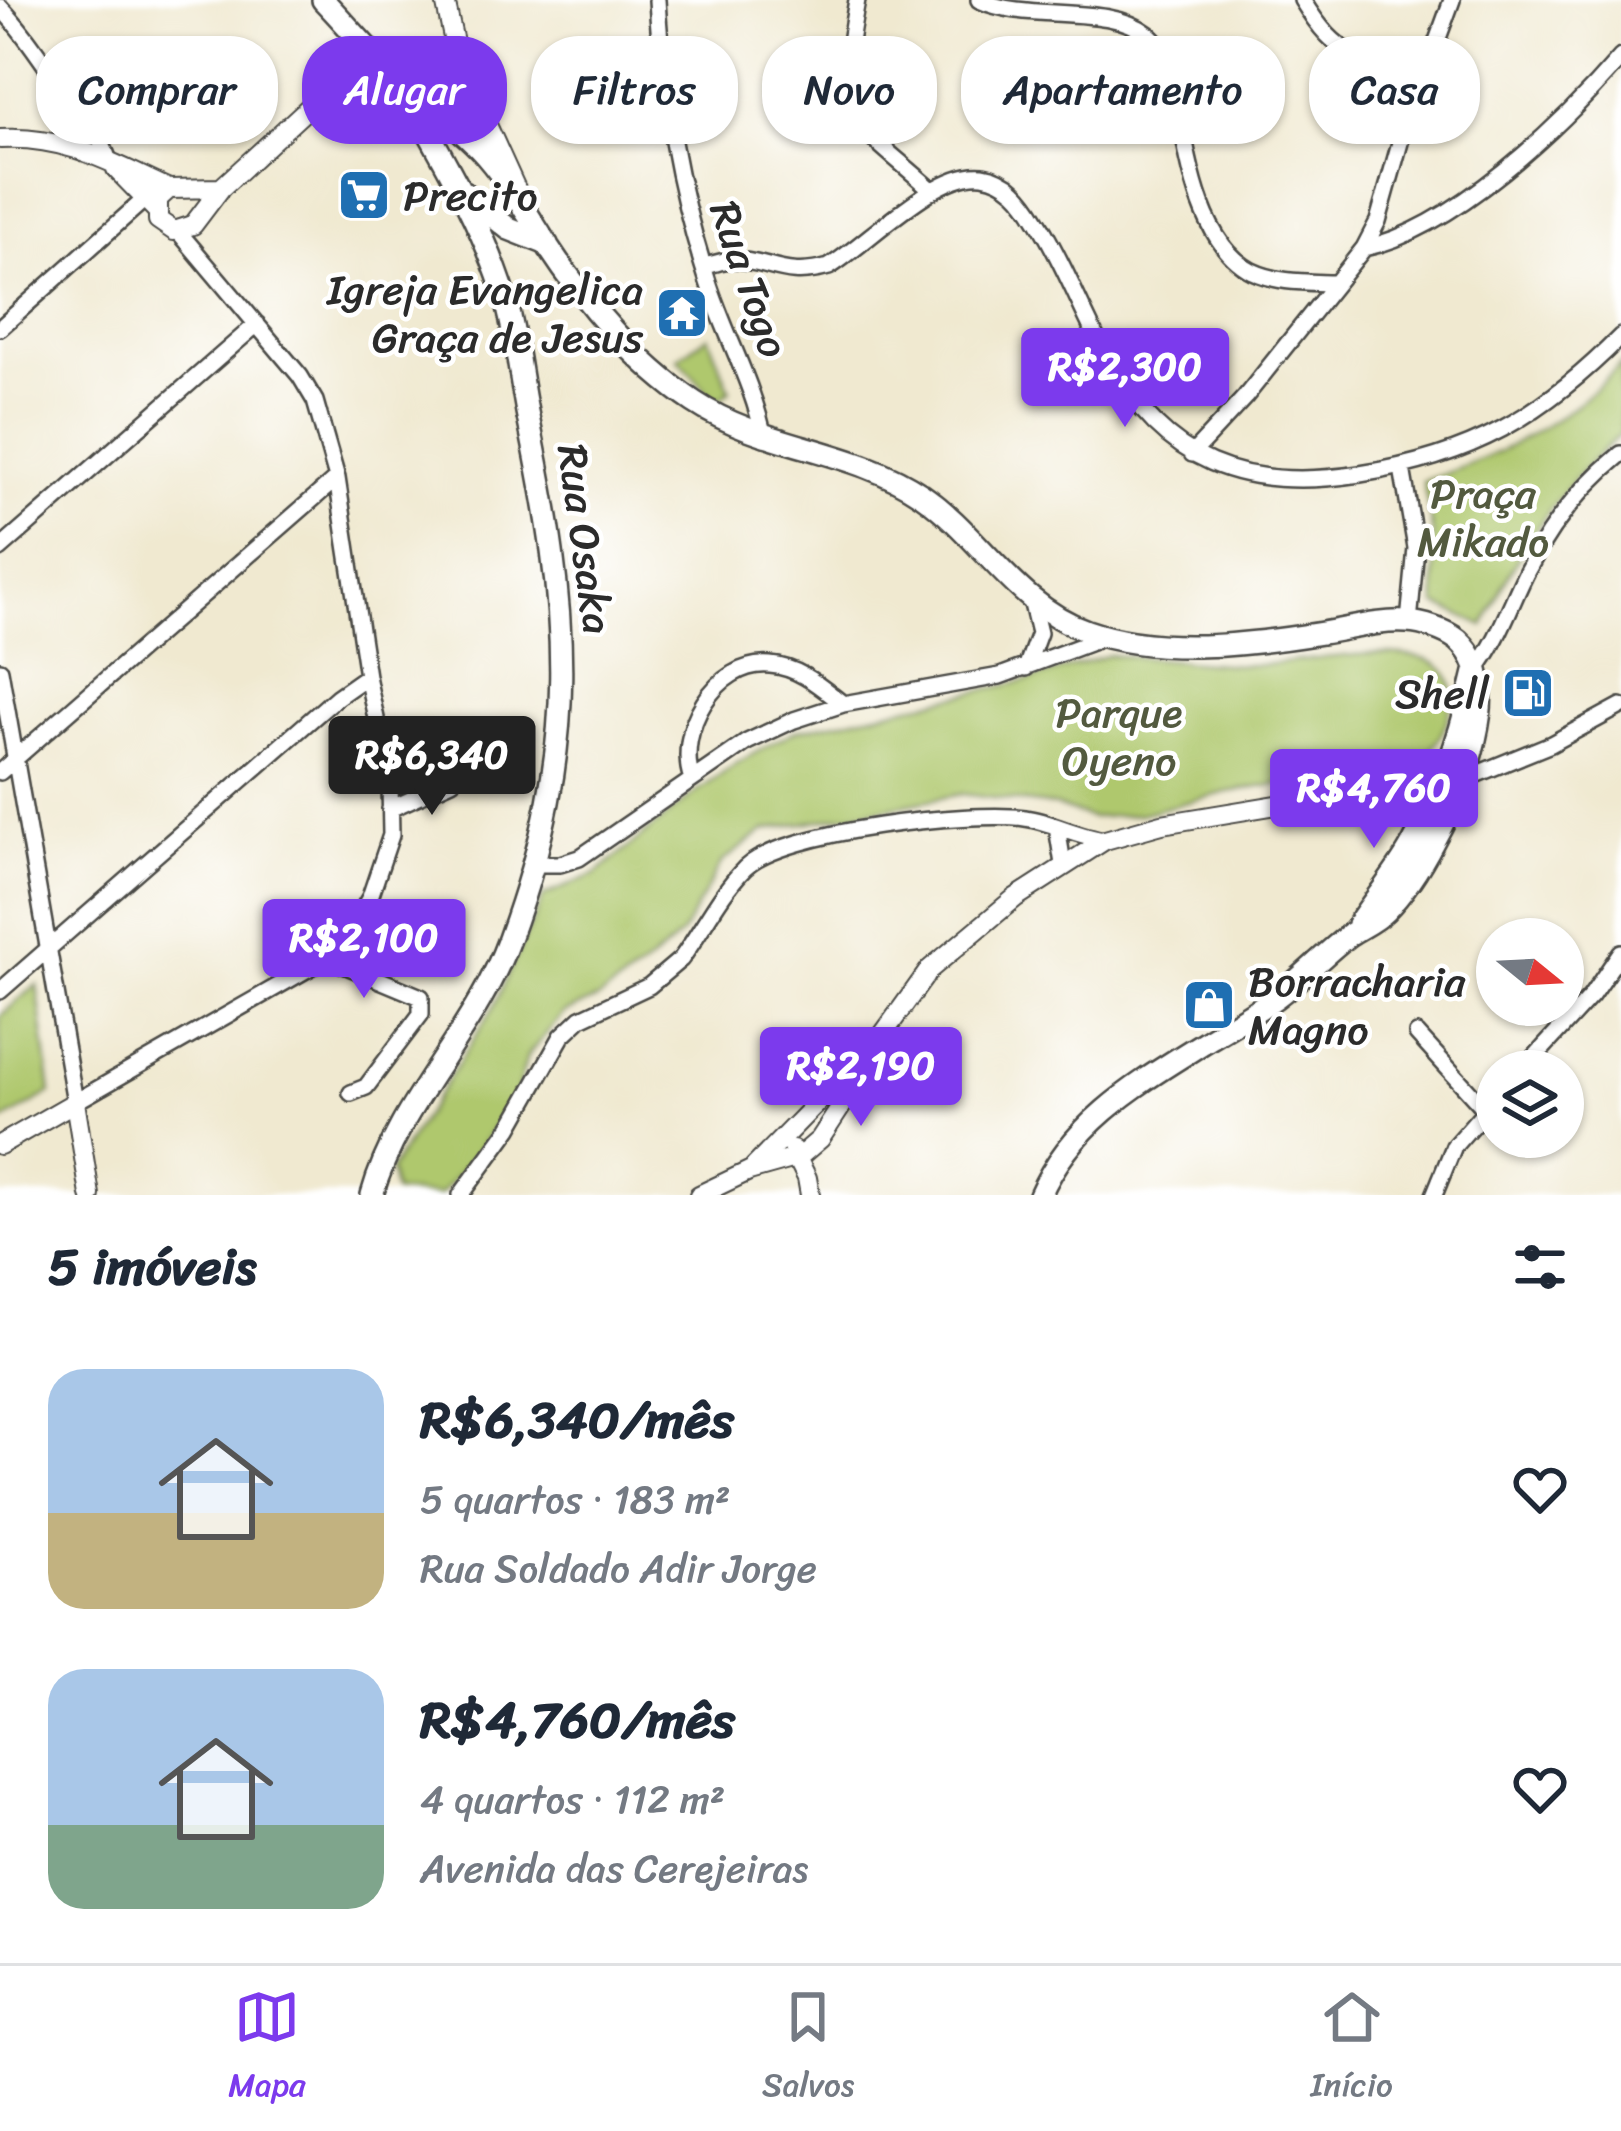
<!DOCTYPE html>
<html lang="pt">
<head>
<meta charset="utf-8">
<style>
  :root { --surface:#fff; --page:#f6f6f7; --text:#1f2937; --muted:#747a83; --line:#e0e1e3; --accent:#7c3aed }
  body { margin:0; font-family:Sriracha,sans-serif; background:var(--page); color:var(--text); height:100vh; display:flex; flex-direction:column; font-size:45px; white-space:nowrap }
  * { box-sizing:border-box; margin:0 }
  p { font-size:39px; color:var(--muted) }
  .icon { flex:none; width:66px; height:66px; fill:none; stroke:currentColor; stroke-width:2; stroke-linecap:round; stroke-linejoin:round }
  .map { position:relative; height:1195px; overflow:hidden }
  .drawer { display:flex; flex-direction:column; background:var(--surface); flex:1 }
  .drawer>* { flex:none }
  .guide { position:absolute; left:36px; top:36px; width:1551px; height:108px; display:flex; gap:24px }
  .needle { width:78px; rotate:108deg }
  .fabs { position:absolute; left:1476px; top:918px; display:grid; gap:24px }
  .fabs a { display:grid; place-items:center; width:108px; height:108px; border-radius:50%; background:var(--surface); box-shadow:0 3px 9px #0004; font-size:60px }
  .price { position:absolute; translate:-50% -102px; padding:0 27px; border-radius:12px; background:var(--accent); color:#fff; font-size:39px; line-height:78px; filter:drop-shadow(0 3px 6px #0008) }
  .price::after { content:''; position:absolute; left:50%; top:72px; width:36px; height:27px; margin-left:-18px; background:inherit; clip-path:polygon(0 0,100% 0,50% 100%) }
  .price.active { background:#222; color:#fff }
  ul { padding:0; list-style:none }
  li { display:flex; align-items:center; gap:36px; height:300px; padding:0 48px }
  li span { display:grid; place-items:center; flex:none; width:336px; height:240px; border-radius:36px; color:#555 }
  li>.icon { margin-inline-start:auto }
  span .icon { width:144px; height:144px; fill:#fffc; stroke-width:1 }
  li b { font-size:51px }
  h2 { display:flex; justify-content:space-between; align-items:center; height:144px; padding:0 48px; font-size:51px }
  .chip { padding:0 42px; border-radius:48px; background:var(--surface); box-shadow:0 3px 9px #0004; font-size:42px; line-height:108px }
  .chip.active { background:var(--accent); color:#fff }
  .tab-bar { display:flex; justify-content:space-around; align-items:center; height:168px; border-top:3px solid var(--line); background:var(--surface); font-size:33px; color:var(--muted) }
  .tab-bar a { display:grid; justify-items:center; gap:6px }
  .tab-bar .active { color:var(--accent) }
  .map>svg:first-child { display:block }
  .green { fill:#afc86d; stroke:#6d7a4c; stroke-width:3 }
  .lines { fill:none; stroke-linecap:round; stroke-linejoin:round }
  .minor-casing { stroke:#494844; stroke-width:20 }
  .tertiary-casing { stroke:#494844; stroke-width:22 }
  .secondary-casing { stroke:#494844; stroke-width:26 }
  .minor { stroke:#fff; stroke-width:15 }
  .tertiary { stroke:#fff; stroke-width:18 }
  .secondary { stroke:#fff; stroke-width:21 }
  .labels { text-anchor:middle; stroke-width:9; stroke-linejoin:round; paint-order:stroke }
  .poi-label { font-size:42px; fill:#2b2b2b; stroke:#fff; text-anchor:start }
  .street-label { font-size:42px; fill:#2b2b2b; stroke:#fff }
  .park-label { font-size:42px; fill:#535a3f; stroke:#fff }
</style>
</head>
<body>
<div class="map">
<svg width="1621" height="1195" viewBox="0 0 1621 1195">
  <rect width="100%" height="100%" fill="#fff"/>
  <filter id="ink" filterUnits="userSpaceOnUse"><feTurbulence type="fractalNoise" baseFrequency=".00833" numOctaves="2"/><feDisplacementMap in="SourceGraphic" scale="24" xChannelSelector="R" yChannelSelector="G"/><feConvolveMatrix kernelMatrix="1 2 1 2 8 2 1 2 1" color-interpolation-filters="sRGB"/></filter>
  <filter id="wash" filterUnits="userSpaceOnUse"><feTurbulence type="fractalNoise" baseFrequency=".004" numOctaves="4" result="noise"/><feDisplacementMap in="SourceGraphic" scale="48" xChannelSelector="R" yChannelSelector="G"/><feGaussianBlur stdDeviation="2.7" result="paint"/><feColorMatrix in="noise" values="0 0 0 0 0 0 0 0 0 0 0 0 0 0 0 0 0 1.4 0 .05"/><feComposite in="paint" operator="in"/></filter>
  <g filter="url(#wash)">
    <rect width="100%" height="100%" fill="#f0e9d0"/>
    <path class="green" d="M708,336L730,390L720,399L713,398L678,358Z
      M1621,364V434C1560,485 1515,553 1484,626L1436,604L1433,535L1423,481C1496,458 1568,421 1621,364Z
      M1109,655C1158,658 1208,665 1258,665C1299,665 1463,625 1452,698C1448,725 1439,744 1419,762L1228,792L1140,814L1091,818L1055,806L962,794L765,830L722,862L681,935L645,966L598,999L564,1013L527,1056L516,1095L476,1153L440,1195L394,1192L390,1170L492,1010L544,896L596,874L693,795L737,763L795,731L1030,680Z
      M37,985L51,1093L0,1123V1016Z"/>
  </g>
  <g filter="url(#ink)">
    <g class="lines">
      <g class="minor-casing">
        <path id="minor" d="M657,0C663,101 677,185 708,282C725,335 753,383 764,438
          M857,0C835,126 841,109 932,190
          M979,0C1029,23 1106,2 1148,34C1169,50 1175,84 1179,108C1188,160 1200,244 1252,271C1277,283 1306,282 1333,283
          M1302,0C1338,59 1360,62 1426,67
          M0,7C25,33 42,61 63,90C81,115 99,131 109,161
          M61,142L68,108L65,94
          M1364,248C1453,230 1562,125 1621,57
          M703,266C712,265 723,260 732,260C769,260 783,280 829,267C867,244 938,169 983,175C1009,179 1024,198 1037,220C1065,264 1082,313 1107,358C1165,464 1244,492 1360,474C1471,457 1542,416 1621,336
          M0,328L154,191
          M1192,454L1245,397L1364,248L1378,221L1401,139L1452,0
          M1402,468L1416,548L1409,622
          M0,549L257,324
          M1026,668L1039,633L1031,600
          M0,670L75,1102L327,958L350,932L370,897L391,835L390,784L367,676L337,478L315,401L300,376L178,231
          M1475,671C1499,640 1510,605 1527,571C1550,526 1582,486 1621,454
          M0,772L337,478
          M692,779C675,733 715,660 770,665C799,667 821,687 843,704
          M1460,781L1551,744L1621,706
          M390,809L452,781
          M1057,827L1063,864
          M534,864H560L579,858L747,742L794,720L843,704L1000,676L1105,637
          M327,958L421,997V1014L366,1087L351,1093
          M0,991L337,697L367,676
          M1417,1034L1485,1109
          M1522,1071L1591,996L1621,952
          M461,1195L510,1128L562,1036L581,1018L649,986L681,959C702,930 720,893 745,868C785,830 969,811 1025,818C1052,822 1077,836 1105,840
          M1434,1195L1454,1146L1497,1097"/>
      </g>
      <g class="tertiary-casing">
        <path id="tertiary" d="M445,0L458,61L517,191
          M455,124L457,66
          M0,139C65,135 112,163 169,189
          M116,169L156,210
          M221,188L169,189L158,199V220L174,231L193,225L221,188L370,51
          M0,1145L75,1102L90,1195
          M793,1150L807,1178L810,1195
          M754,1167L847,1072L863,1062
          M699,1195L749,1171L799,1157L820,1139L858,1081L863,1062L930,969L1015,898L1105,840L1162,824L1344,794L1413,775L1453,771"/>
      </g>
      <g class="secondary-casing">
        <path id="secondary" d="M323,0C348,26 371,54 397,78C427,106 460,126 486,156C510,184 528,215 547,245C585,303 636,363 694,402C763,448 853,448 922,495C981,536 1016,606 1087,631C1159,656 1248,645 1322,633C1349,629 1380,620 1407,622C1423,623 1445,630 1458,640C1509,685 1461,791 1434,840C1421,865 1405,891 1385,911C1375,921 1361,927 1349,935C1324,954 1301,979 1275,998C1255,1012 1233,1025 1211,1038C1143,1081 1074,1118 1040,1195
          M464,193L509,229L547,244
          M1358,924C1375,898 1396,874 1411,847C1441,795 1462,730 1475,672
          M372,1195C398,1102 476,1031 509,939C581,742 569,613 527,412C519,371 515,327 502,287C479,218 441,155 406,92"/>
      </g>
      <use href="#minor" class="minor"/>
      <use href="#tertiary" class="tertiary"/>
      <use href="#secondary" class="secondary"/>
    </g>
  </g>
  <defs>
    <g id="supermarket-square" transform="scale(2.7)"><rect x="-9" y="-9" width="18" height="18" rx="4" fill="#1f6fb2" stroke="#fff"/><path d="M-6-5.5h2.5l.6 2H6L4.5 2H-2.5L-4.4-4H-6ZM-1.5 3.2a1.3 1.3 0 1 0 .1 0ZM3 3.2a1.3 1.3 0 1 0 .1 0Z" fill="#fff"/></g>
    <g id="temple-square" transform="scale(2.7)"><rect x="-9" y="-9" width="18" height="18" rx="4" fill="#1f6fb2" stroke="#fff"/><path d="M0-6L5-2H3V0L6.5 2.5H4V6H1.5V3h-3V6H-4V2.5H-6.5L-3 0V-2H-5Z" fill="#fff"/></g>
    <g id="fuel-square" transform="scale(2.7)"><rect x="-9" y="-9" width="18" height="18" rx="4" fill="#1f6fb2" stroke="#fff"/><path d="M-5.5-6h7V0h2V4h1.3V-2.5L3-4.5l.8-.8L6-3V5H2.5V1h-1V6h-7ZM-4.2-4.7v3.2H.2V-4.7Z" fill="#fff"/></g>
    <g id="shop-square" transform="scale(2.7)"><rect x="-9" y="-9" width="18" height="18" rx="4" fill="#1f6fb2" stroke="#fff"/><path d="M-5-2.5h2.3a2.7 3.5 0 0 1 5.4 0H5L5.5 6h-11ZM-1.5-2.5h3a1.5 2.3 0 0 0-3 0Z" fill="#fff"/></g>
  </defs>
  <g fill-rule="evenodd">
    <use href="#supermarket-square" x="364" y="195"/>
    <use href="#temple-square" x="682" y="313"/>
    <use href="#fuel-square" x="1528" y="693"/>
    <use href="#shop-square" x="1209" y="1005"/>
  </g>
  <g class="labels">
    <g class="poi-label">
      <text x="403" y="210">Precito</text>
      <text x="643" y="304" text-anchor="end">Igreja Evangelica<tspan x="643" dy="48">Graça de Jesus</tspan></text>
      <text x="1489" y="708" text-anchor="end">Shell</text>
      <text x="1248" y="996">Borracharia<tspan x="1248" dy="48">Magno</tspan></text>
    </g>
    <g class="street-label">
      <text transform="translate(750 279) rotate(71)" y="15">Rua Togo</text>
      <text transform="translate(586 539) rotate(82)" y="15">Rua Osaka</text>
    </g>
    <g class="park-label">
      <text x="1483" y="508">Praça<tspan x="1483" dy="48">Mikado</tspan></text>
      <text x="1119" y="727">Parque<tspan x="1119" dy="48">Oyeno</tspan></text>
    </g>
  </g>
</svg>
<div class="fabs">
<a><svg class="needle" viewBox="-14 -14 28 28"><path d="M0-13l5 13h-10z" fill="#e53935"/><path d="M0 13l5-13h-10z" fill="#747a83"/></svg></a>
<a><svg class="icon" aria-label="layers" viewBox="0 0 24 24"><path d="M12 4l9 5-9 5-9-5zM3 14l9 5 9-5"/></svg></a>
</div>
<b class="price" style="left:1125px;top:430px">R$2,300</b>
<b class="price active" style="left:432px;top:818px">R$6,340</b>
<b class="price" style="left:1374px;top:851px">R$4,760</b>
<b class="price" style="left:364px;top:1001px">R$2,100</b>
<b class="price" style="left:861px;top:1129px">R$2,190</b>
<div class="guide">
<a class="chip">Comprar</a>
<a class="chip active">Alugar</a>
<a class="chip">Filtros</a>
<a class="chip">Novo</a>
<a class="chip">Apartamento</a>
<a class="chip">Casa</a>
</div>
</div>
<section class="drawer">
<h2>5 imóveis<svg class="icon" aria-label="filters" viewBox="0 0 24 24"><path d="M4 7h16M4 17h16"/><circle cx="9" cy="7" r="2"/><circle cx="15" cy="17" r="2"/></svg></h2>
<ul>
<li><span style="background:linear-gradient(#a9c7e8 60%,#c2b280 0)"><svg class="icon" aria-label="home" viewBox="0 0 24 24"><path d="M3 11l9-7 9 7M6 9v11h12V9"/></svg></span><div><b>R$6,340/mês</b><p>5 quartos · 183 m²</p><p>Rua Soldado Adir Jorge</p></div><svg class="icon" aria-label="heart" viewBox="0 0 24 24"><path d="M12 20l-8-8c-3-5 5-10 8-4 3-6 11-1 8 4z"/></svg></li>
<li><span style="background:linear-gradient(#a9c7e8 65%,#7fa58c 0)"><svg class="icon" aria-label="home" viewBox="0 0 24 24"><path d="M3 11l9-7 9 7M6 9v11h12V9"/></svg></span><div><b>R$4,760/mês</b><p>4 quartos · 112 m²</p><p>Avenida das Cerejeiras</p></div><svg class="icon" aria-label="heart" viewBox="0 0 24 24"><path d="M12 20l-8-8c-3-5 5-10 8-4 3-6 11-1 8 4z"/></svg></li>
</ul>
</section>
<nav class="tab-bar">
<a class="active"><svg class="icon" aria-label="map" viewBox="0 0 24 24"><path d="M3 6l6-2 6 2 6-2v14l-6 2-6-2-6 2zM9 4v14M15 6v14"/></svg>Mapa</a>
<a><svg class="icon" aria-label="saved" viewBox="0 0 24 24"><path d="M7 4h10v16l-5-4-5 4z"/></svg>Salvos</a>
<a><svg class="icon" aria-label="home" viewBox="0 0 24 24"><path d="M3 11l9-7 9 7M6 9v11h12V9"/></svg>Início</a>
</nav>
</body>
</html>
